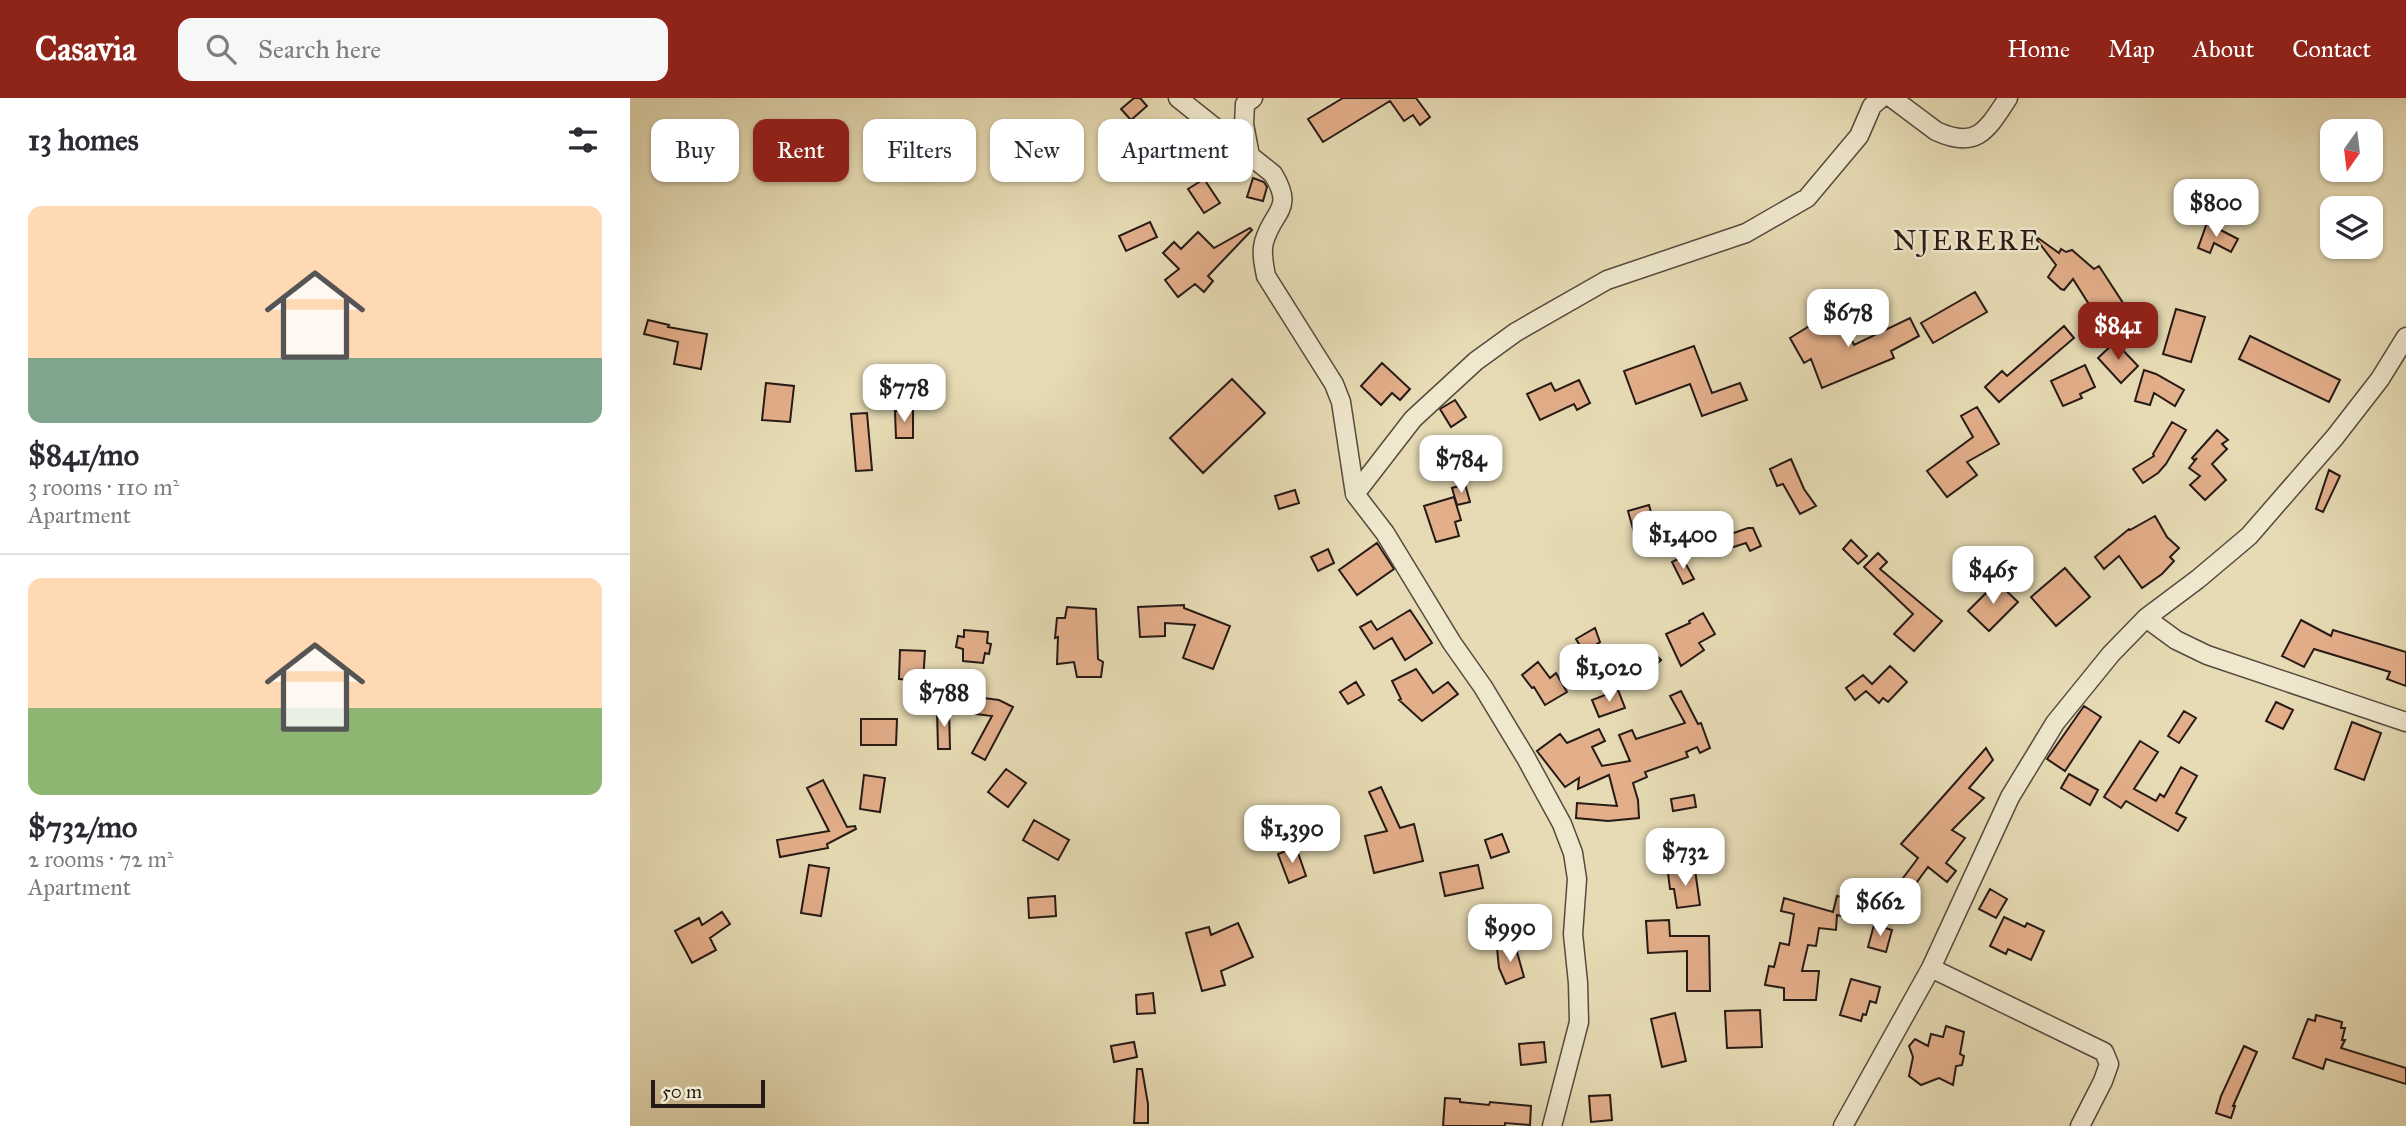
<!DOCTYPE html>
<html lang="en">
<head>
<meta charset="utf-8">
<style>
  :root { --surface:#fff; --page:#f7f7f7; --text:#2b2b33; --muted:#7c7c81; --line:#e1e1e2; --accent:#8f2418 }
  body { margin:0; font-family:"IM FELL Great Primer",serif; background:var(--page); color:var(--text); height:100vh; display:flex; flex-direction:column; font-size:26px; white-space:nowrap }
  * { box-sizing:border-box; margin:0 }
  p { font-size:23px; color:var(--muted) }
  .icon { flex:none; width:38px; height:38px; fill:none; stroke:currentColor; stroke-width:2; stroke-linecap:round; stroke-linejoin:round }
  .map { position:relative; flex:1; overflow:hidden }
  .panel { display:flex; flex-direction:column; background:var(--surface); width:630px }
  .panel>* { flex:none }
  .guide { position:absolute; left:21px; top:21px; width:665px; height:63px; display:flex; gap:14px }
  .needle { width:46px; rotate:194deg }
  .buttons { position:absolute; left:1690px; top:21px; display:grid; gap:14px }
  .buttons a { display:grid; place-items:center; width:63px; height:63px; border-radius:14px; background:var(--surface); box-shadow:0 2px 5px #0004; font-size:35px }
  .scale { position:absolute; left:21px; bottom:18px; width:114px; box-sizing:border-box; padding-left:7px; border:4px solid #261a15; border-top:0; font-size:19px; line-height:24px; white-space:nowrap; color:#261a15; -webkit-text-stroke:5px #efe8ce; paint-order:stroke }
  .price { position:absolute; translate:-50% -60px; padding:0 16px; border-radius:14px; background:#fff; color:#222; font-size:23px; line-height:46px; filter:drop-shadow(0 2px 4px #0008) }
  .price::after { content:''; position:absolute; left:50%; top:42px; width:21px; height:16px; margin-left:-10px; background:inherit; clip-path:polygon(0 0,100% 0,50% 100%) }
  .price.selected { background:var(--accent); color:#fff }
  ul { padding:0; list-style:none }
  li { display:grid; align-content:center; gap:14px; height:371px; padding:0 28px }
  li+li { border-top:2px solid var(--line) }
  li span { display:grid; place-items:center; height:217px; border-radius:14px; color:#555 }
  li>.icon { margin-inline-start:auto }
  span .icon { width:126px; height:126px; fill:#fffc; stroke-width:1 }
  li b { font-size:30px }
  h2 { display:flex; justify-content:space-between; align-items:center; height:84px; padding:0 28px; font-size:30px }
  .chip { padding:0 24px; border-radius:14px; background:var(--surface); box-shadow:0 2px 5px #0004; font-size:24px; line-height:63px }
  .chip.selected { background:var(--accent); color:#fff }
  header { display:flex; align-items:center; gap:42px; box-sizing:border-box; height:98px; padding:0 35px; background:var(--accent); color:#fff }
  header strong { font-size:33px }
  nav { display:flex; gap:38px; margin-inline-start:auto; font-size:24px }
  .search { width:490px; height:63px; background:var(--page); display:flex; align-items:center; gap:18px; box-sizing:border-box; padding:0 24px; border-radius:14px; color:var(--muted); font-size:26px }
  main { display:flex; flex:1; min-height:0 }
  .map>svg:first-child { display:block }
  .building { fill:#e3ae8a; stroke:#261a15; stroke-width:2 }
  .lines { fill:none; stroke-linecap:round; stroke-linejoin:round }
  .minor-casing { stroke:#564a3d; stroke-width:21 }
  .minor { stroke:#efe8ce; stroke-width:18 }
  .labels { text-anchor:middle; stroke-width:5; stroke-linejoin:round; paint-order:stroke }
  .quarter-label { font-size:28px; letter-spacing:2px; fill:#261a15; stroke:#efe8ce }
</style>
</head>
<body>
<header>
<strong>Casavia</strong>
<div class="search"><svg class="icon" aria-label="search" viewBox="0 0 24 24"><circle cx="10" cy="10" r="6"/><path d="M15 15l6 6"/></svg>Search here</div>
<nav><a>Home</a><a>Map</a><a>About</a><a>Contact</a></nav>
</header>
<main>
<section class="panel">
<h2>13 homes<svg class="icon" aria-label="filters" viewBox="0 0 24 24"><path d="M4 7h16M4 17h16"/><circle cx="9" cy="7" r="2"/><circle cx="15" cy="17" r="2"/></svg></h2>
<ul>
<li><span style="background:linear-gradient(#ffd9b3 70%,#7fa58c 0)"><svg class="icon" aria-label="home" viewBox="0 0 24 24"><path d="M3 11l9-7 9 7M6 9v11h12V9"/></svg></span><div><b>$841/mo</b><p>3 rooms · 110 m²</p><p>Apartment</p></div></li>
<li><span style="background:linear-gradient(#ffd9b3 60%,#8fb573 0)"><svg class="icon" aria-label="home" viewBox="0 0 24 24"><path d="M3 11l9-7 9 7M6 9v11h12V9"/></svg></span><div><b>$732/mo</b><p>2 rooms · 72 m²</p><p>Apartment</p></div></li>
</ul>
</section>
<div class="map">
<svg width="1776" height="1028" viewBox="0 0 1776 1028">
  <rect width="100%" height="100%" fill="#e6dbb4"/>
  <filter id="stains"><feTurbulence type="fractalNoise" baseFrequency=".00286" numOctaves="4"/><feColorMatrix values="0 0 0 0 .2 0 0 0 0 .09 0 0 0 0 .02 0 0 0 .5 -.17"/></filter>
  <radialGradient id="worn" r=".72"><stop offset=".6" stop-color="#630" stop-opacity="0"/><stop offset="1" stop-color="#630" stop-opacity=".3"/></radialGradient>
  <path class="building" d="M504,0H510L517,8L501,22L491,11Z
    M713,0H786L800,19L790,27L783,17L774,23L760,3L693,44L678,21Z
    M623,80L634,84L637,89L633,103L617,99Z
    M574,81L590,105L574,115L558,91Z
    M520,124L527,139L496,153L489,138Z
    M1577,125L1608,141L1601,154L1584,145L1580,155L1568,150Z
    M620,130L622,132L578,178L583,183L574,194L565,186L548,199L535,182L549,171L533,155L544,144L551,151L568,134L584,150Z
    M1408,140L1429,155L1431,151L1436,154L1442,152L1464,171L1469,168L1495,208L1475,221L1465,209L1462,211L1443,181L1434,192L1431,191L1418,179L1426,167L1407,142Z
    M1345,194L1357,214L1303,245L1291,225Z
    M1546,211L1575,219L1561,264L1533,256Z
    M1211,217L1224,247L1280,220L1289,238L1261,253L1264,260L1192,290L1181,261L1174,265L1160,240L1181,227L1182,230Z
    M18,222L39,227L38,229L77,236L71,271L44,266L48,244L14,236Z
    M1434,228L1444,240L1369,304L1355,289L1372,273L1377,278Z
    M1620,238L1710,282L1699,304L1609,261Z
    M1485,244L1508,268L1491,285L1468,260Z
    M1064,248L1082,295L1110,285L1117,302L1072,318L1060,286L1006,306L994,273Z
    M752,265L780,291L770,302L762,295L751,307L731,288Z
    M1455,267L1465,289L1450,296L1452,300L1433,308L1421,283Z
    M1514,272L1526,276L1554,292L1545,308L1524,295L1520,307L1505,303Z
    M602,281L635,315L573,375L540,340Z
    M949,282L960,305L947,312L944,306L910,322L897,296L921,285L925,293Z
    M136,285L164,288L160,324L132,322Z
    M825,302L836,319L821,329L810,311Z
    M1347,309L1369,346L1337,364L1347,377L1317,399L1297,373L1343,339L1331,318Z
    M265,313H283V340H266Z
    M237,315L242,372L226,373L221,316Z
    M1542,324L1556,332L1536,366L1528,375L1513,385L1503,371L1524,358L1523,356Z
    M1587,332L1598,342L1592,346L1597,351L1582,366L1596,382L1575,402L1560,387L1570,378L1559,370L1567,360L1564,362L1562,360Z
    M1161,361L1174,391L1186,408L1170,416L1153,386L1147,388L1140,371Z
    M1699,372L1710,378L1693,414L1686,411Z
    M835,386L840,404L827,407L822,390Z
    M665,392L669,405L649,411L645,398Z
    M824,399L831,422L825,424L829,438L806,444L794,408Z
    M1019,407L1026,432L1005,438L998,413Z
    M1525,418L1537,439L1549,450L1540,459L1544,463L1532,476L1512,490L1489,458L1474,471L1465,459L1499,431L1500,432Z
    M1118,430H1123L1131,448L1120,453L1116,445L1094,452L1089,440Z
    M1221,442L1237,458L1228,466L1213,451Z
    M747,445L764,471L727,497L709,472Z
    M698,451L704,465L688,473L681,459Z
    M1248,455L1257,464L1250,471L1312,523L1284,553L1264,536L1283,516L1234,469Z
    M1052,459L1064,481L1053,486L1042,464Z
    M1435,470L1460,499L1426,528L1401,499Z
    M1367,484L1388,504L1359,533L1338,513Z
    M554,507V510L600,528L583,571L553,560L565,527L535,525V538L510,539L508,509Z
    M437,509L466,511L468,561L473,564L471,579H447L444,564L427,566L428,539L425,540L427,520H435Z
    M780,512L802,545L775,562L762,540L744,551L730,529L741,523L747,532Z
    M1073,515L1085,536L1069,545L1074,552L1051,568L1036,536L1060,525L1059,523Z
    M1671,522L1701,538L1703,532L1776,554V588L1757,581L1760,574L1684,551L1674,569L1652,558Z
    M965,530L970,544L954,554L946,541Z
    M334,532L358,534L357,545L361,546L359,556L355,555L353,565L333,563V551L326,549L328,538L334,539Z
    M270,552L295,553L293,583L269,581Z
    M1022,553L1031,562L1011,581L1002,573Z
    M908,564L920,580L926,575L937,594L915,607L904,589L902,590L892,577Z
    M1260,568L1277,584L1258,604L1253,600L1249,605L1236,593L1225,602L1216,590L1233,577L1242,586Z
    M786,571L803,595L818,584L828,596L792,623L769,602L771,601L762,583Z
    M726,584L734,597L718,606L710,594Z
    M988,592L995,610L969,619L962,602Z
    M1051,593L1068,626L1071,625L1080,650L1070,655L1067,649L1056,654L1058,659L1015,674L1017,679L1003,685L1008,702L1009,720L978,723L946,720L947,705L987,708L979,677L948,691L949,680L935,689L907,653L930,636L937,645L969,631L975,643L962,649L972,668L1000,663L989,637L1002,632L1006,641L1055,625L1040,598Z
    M331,597L369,602L383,609L355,662L342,655L362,618L329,614Z
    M1646,604L1663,612L1653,631L1636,623Z
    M1454,608L1471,619L1435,673L1417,661Z
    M307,611H319L320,651H308Z
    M1554,613L1566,620L1549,645L1538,638Z
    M231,621H267L266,647H231Z
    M1722,624L1751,635L1734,682L1705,671Z
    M1510,643L1528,654L1504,691L1526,703L1530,696L1534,699L1551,669L1567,678L1546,715L1556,720L1548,733L1496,703L1491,710L1474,699Z
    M1356,650L1363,662L1339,690L1354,700L1322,732L1335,740L1316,765L1326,773L1317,784L1298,769L1284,788L1273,780L1288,760L1271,746Z
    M376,671L396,685L378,709L358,694Z
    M1439,676L1468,692L1460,707L1431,690Z
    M234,677L255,680L250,714L230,711Z
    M193,682L217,729L225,728L226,731L197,746L198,750L150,759L147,742L199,733L177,690Z
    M751,689L770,730L784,726L793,763L744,775L735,738L757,733L739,694Z
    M1064,697L1066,709L1043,713L1041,701Z
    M404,722L439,742L428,762L393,742Z
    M872,736L879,754L861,760L855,742Z
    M666,749L676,778L659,785L648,756Z
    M179,767L199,770L191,818L171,815Z
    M848,767L853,790L815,798L810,775Z
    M1065,772L1070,807L1047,810L1044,791H1040L1038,775Z
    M1360,791L1377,801L1366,820L1349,811Z
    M425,798L426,818L399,820L398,800Z
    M1207,798L1233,804L1228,822L1207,817L1206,832L1189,830L1186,848L1178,847L1172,873H1189L1186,902H1154V890L1135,887L1139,868L1144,869L1150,845L1159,847L1164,816L1151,813L1154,800L1203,814Z
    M92,814L100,826L80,840L86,852L62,865L45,833L69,820L72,827Z
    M1374,819L1395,829L1397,825L1414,833L1401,862L1378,851L1376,856L1360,848Z
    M1039,822L1040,838H1079L1080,893H1057V853L1018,855L1016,823Z
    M608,825L623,859L591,873L595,887L572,893L556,835L579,829L581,837Z
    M1244,827L1262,832L1256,854L1238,849Z
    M885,847L894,879L876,886L869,870L867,850Z
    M1221,881L1250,889L1246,905L1240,903L1236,917L1233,916L1231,923L1210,917Z
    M523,895L525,915L507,916L506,897Z
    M1130,912L1132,949L1097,950L1095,913Z
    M1045,915L1056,963L1032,969L1021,921Z
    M1686,917L1712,924L1711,930H1715L1712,942H1715L1711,950L1776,970V986L1696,961L1693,971L1663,960L1678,921L1685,923Z
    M1316,928L1334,934L1330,956L1334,958L1332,967L1326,968L1323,987L1309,980L1291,987L1279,978L1283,959L1279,948L1285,941L1298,948L1301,936L1313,939Z
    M504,944L507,959L484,964L481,948Z
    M914,944L916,964L891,967L889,946Z
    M1614,948L1627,954L1603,1008H1605L1601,1020L1586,1015L1591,998Z
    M507,971H512L518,1006V1025H504Z
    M980,997L982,1022L961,1024L959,998Z
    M815,1000L830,1001V1004L859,1007L860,1004L901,1008L900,1027L875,1025V1028H813Z"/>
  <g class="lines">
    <g class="minor-casing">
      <path id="minor" d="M548,0L643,76C665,112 643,112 634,144C631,155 634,167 636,178L704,286L711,304L725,396
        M1262,0L1306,33C1347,52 1357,32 1378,0
        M620,58L614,26L615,6L623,0
        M1516,520L1546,542L1577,557L1776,624
        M1301,870L1474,954L1479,966L1473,983L1450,1028
        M922,1028L949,924L948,885L943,836L947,781L943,755L932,726L896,660L853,589L822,545L755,435L725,396L783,321L846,263L886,234L977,182L1116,135L1177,100L1229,38L1242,8L1251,0
        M1213,1028L1301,870L1380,699L1425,625L1481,556L1516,520L1568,481L1619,438L1705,339L1750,281L1776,239"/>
    </g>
    <use href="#minor" class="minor"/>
  </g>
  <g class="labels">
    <g class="quarter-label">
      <text x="1337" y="152">NJERERE</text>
    </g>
  </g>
  <rect width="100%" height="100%" filter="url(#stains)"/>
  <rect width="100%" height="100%" fill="url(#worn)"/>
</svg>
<div class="buttons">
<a><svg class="needle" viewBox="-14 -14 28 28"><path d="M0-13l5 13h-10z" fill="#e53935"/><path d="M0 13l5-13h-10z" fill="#7c7c81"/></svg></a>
<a><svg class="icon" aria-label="layers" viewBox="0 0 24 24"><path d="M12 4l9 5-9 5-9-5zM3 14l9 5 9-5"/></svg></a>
</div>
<div class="scale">50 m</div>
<b class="price" style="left:1586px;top:141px">$800</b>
<b class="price" style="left:1218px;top:251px">$678</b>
<b class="price selected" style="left:1488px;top:264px">$841</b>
<b class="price" style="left:274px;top:326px">$778</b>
<b class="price" style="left:831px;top:397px">$784</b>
<b class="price" style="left:1053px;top:473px">$1,400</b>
<b class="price" style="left:1363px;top:508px">$465</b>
<b class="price" style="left:979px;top:606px">$1,020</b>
<b class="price" style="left:314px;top:631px">$788</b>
<b class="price" style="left:662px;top:767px">$1,390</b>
<b class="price" style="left:1055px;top:790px">$732</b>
<b class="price" style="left:1250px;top:840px">$662</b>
<b class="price" style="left:880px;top:866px">$990</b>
<div class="guide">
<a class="chip">Buy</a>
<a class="chip selected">Rent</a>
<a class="chip">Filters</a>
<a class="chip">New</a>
<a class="chip">Apartment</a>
</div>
</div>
</main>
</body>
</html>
